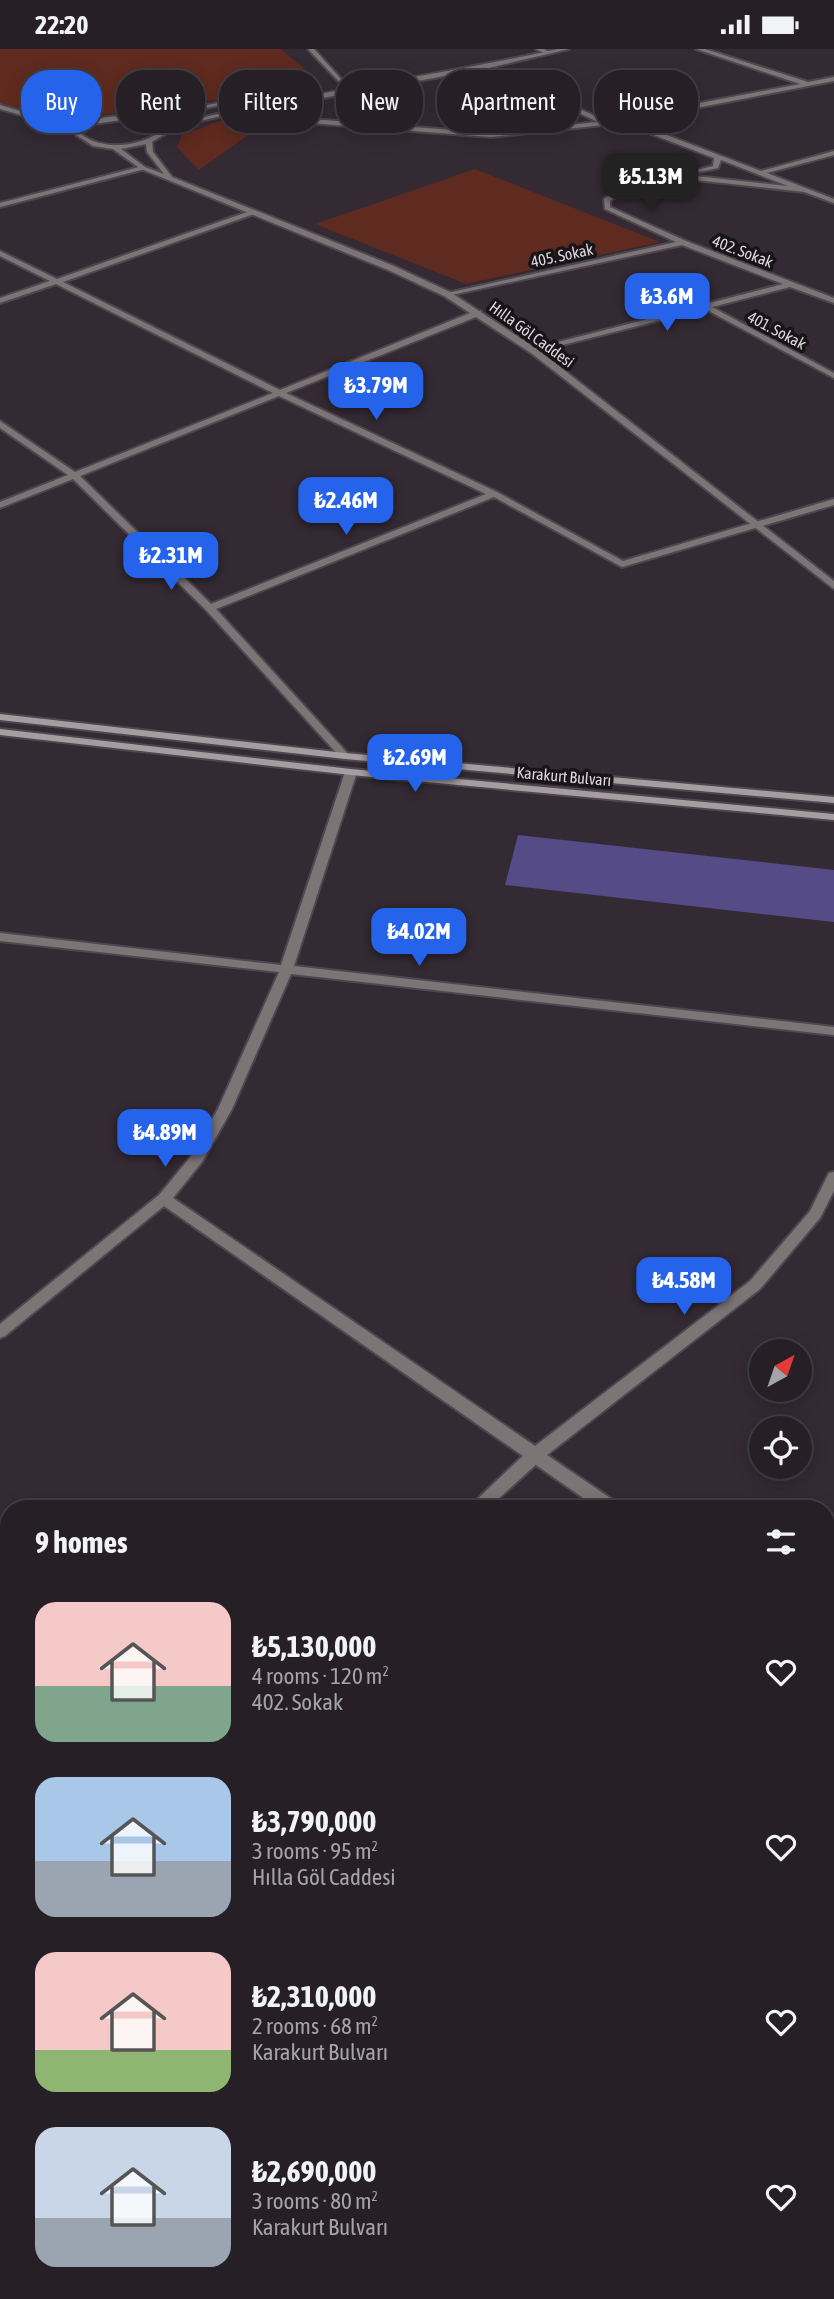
<!DOCTYPE html>
<html lang="en">
<head>
<meta charset="utf-8">
<style>
  :root { --surface:#262026; --page:#322d32; --text:#f1f3f6; --muted:#a4a3a7; --line:#423e43; --accent:#2563eb }
  body { margin:0; font-family:"Asap Condensed",sans-serif; background:var(--page); color:var(--text); height:100vh; display:flex; flex-direction:column; font-size:26px; white-space:nowrap }
  * { box-sizing:border-box; margin:0 }
  p { font-size:23px; color:var(--muted) }
  .icon { flex:none; width:38px; height:38px; fill:none; stroke:currentColor; stroke-width:2; stroke-linecap:round; stroke-linejoin:round }
  .map { position:relative; flex:1; overflow:hidden }
  .side { position:absolute; left:0px; top:1451px; width:835px; height:800px; display:flex; flex-direction:column; background:var(--surface); border-radius:28px 28px 0 0; box-shadow:0 4px 18px #0003,0 0 0 2px var(--line) }
  .side>* { flex:none }
  .guide { position:absolute; left:21px; top:21px; width:793px; height:63px; display:flex; gap:14px }
  .needle { width:46px; rotate:40deg }
  .buttons { position:absolute; left:749px; top:1290px; display:grid; gap:14px }
  .buttons a { display:grid; place-items:center; width:63px; height:63px; border-radius:50%; background:var(--surface); box-shadow:0 4px 18px #0003,0 0 0 2px var(--line); font-size:35px }
  .price { position:absolute; translate:-50% -60px; padding:0 16px; border-radius:14px; background:var(--accent); color:#fff; font-size:23px; line-height:46px; filter:drop-shadow(0 2px 4px #0008) }
  .price::after { content:''; position:absolute; left:50%; top:42px; width:21px; height:16px; margin-left:-10px; background:inherit; clip-path:polygon(0 0,100% 0,50% 100%) }
  .price.active { background:#222; color:#fff }
  ul { padding:0; list-style:none }
  li { display:flex; align-items:center; gap:21px; height:175px; padding:0 35px }
  li span { display:grid; place-items:center; flex:none; width:196px; height:140px; border-radius:21px; color:#555 }
  li>.icon { margin-inline-start:auto }
  span .icon { width:84px; height:84px; fill:#fffc; stroke-width:1 }
  li b { font-size:30px }
  h2 { display:flex; justify-content:space-between; align-items:center; height:84px; padding:0 35px; font-size:30px }
  .pill { padding:0 24px; border-radius:28px; background:var(--surface); box-shadow:0 4px 18px #0003,0 0 0 2px var(--line); font-size:24px; line-height:63px }
  .pill.active { background:var(--accent); color:#fff }
  .status { display:flex; justify-content:space-between; align-items:center; height:49px; padding:0 35px; background:var(--surface); direction:ltr }
  .status svg { height:19px; fill:currentColor }
  .map>svg:first-child { display:block }
  .green { fill:#5f2a1f }
  .building { fill:#554b87 }
  .lines { fill:none; stroke-linecap:round; stroke-linejoin:round }
  .pedestrian-casing { stroke:#4f464f; stroke-width:4 }
  .minor-casing { stroke:#4f464f; stroke-width:4 }
  .tertiary-casing { stroke:#4f464f; stroke-width:4 }
  .secondary-casing { stroke:#4f464f; stroke-width:4 }
  .pedestrian { fill:#7b7576; fill-rule:evenodd }
  .minor { fill:#7b7576; fill-rule:evenodd }
  .tertiary { fill:#7b7576; fill-rule:evenodd }
  .secondary { fill:#a79da0; fill-rule:evenodd }
  .labels { text-anchor:middle; stroke-width:7; stroke-linejoin:round; paint-order:stroke }
  .far-street-label { font-size:16px; fill:#dfd9df; stroke:#181418 }
</style>
</head>
<body>
<div class="status"><b>22:20</b><svg viewBox="0 0 49 12"><path d="M0 12V9h3v3zM5 12V6h3v6zM10 12V3h3v9zM15 12V0h3v12zM26 1h20v11H26zM47 4h2v5h-2z"/></svg></div>
<div class="map">
<svg width="834" height="2250" viewBox="0 0 834 2250">
  <rect width="100%" height="100%" fill="#332a33"/>
  <path class="green" d="M0,0H281L308,23L310,39L54,72L0,54Z
    M278,65L199,121L177,98L182,86L219,72Z
    M475,120L660,193L466,235L315,175Z"/>
  <path class="building" d="M518,786L834,821V873L505,836Z"/>
  <g class="lines">
    <g class="pedestrian-casing">
      <path id="pedestrian" d="M535,1399L541,1401L543,1406L541,1411L487,1460H467L529,1401Z"/>
    </g>
    <g class="minor-casing">
      <path id="minor" d="M308,0H314L351,41H347Z
        M536,0H544L551,4L546,5Z
        M696,0H705L808,33L834,28V32L630,72L761,122L834,102V106L767,124L834,150V154L804,143L668,128L630,138L610,152V158L686,192L834,249V254L790,238L712,258L834,324V329L705,260L531,304V300L783,235L682,196L447,247L443,245L676,193L605,160L604,150L626,136L668,124L788,137L721,111L718,119L688,125V123L713,117L714,109L622,74L491,88L296,73L285,65L284,54L287,52L290,54L291,64L298,69L491,84L598,73L482,19L484,16L606,72L800,35Z
        M143,117L145,120L0,158V154Z
        M250,162L257,164L63,233L280,341L475,262H481V266L286,344L497,443L623,512L834,450V456L622,518L494,448L216,560L350,707L345,710L341,709L206,561L73,430L0,459V453L68,426L0,379V372L75,423L273,344L56,235L0,254V249L50,232L0,207V202L57,230ZM279,347L486,445L211,555L80,427Z
        M351,720L357,723L294,917L834,978V986L291,925L232,1060L202,1113L173,1149L535,1397L750,1232L810,1162L829,1124L834,1123V1142L820,1169L760,1240L547,1406L619,1455L621,1460H599L164,1157L5,1287L0,1289V1275L159,1146L192,1106L218,1060L279,923L0,892V884L281,916L345,723Z
        M0,1521L9,1525V1541L0,1537Z
        M826,1598L834,1602V1620L826,1616Z
        M9,1866V1889L0,1894V1871Z
        M834,2160V2191L826,2195V2164Z
        M568,2242H592L596,2250H571Z
        M776,2242H800L797,2250H773Z"/>
    </g>
    <g class="tertiary-casing">
      <path id="tertiary" d="M558,0H569L484,20L217,68L166,80L165,85L152,93L153,103L172,128L394,217L450,243L537,300L834,532V540L531,304L444,247L388,221L141,120L113,100L93,97L76,86V82L0,60V56L78,79C95,68 118,65 138,68L230,52L233,54L150,69L164,77C294,46 427,29 558,0ZM128,70L147,73L160,80V83C138,98 103,102 81,85L94,75ZM146,95L147,103L164,125L145,118L121,100Z"/>
    </g>
    <g class="secondary-casing">
      <path id="secondary" d="M0,665L345,704L834,748V754L345,710L0,671Z
        M0,680L351,720L834,765V771L351,726L0,686Z"/>
    </g>
    <use href="#pedestrian" class="pedestrian"/>
    <use href="#minor" class="minor"/>
    <use href="#tertiary" class="tertiary"/>
    <use href="#secondary" class="secondary"/>
  </g>
  <g class="labels">
    <g class="far-street-label">
      <text transform="translate(743 202) rotate(21)" y="6">402. Sokak</text>
      <text transform="translate(562 206) rotate(-12)" y="6">405. Sokak</text>
      <text transform="translate(777 281) rotate(28)" y="6">401. Sokak</text>
      <text transform="translate(532 285) rotate(36)" y="6">Hılla Göl Caddesi</text>
      <text transform="translate(564 727) rotate(5)" y="6">Karakurt Bulvarı</text>
    </g>
  </g>
</svg>
<div class="buttons">
<a><svg class="needle" viewBox="-14 -14 28 28"><path d="M0-13l5 13h-10z" fill="#e53935"/><path d="M0 13l5-13h-10z" fill="#a4a3a7"/></svg></a>
<a><svg class="icon" aria-label="locate" viewBox="0 0 24 24"><circle cx="12" cy="12" r="6"/><path d="M12 2v4M12 18v4M2 12h4M18 12h4"/></svg></a>
</div>
<b class="price active" style="left:651px;top:164px">₺5.13M</b>
<b class="price" style="left:667px;top:284px">₺3.6M</b>
<b class="price" style="left:376px;top:373px">₺3.79M</b>
<b class="price" style="left:346px;top:488px">₺2.46M</b>
<b class="price" style="left:171px;top:543px">₺2.31M</b>
<b class="price" style="left:415px;top:745px">₺2.69M</b>
<b class="price" style="left:419px;top:919px">₺4.02M</b>
<b class="price" style="left:165px;top:1120px">₺4.89M</b>
<b class="price" style="left:684px;top:1268px">₺4.58M</b>
<div class="guide">
<a class="pill active">Buy</a>
<a class="pill">Rent</a>
<a class="pill">Filters</a>
<a class="pill">New</a>
<a class="pill">Apartment</a>
<a class="pill">House</a>
</div>
<section class="side">
<h2>9 homes<svg class="icon" aria-label="filters" viewBox="0 0 24 24"><path d="M4 7h16M4 17h16"/><circle cx="9" cy="7" r="2"/><circle cx="15" cy="17" r="2"/></svg></h2>
<ul>
<li><span style="background:linear-gradient(#f6c9c9 60%,#7fa58c 0)"><svg class="icon" aria-label="home" viewBox="0 0 24 24"><path d="M3 11l9-7 9 7M6 9v11h12V9"/></svg></span><div><b>₺5,130,000</b><p>4 rooms · 120 m²</p><p>402. Sokak</p></div><svg class="icon" aria-label="heart" viewBox="0 0 24 24"><path d="M12 20l-8-8c-3-5 5-10 8-4 3-6 11-1 8 4z"/></svg></li>
<li><span style="background:linear-gradient(#a9c7e8 60%,#9aa5b1 0)"><svg class="icon" aria-label="home" viewBox="0 0 24 24"><path d="M3 11l9-7 9 7M6 9v11h12V9"/></svg></span><div><b>₺3,790,000</b><p>3 rooms · 95 m²</p><p>Hılla Göl Caddesi</p></div><svg class="icon" aria-label="heart" viewBox="0 0 24 24"><path d="M12 20l-8-8c-3-5 5-10 8-4 3-6 11-1 8 4z"/></svg></li>
<li><span style="background:linear-gradient(#f6c9c9 70%,#8fb573 0)"><svg class="icon" aria-label="home" viewBox="0 0 24 24"><path d="M3 11l9-7 9 7M6 9v11h12V9"/></svg></span><div><b>₺2,310,000</b><p>2 rooms · 68 m²</p><p>Karakurt Bulvarı</p></div><svg class="icon" aria-label="heart" viewBox="0 0 24 24"><path d="M12 20l-8-8c-3-5 5-10 8-4 3-6 11-1 8 4z"/></svg></li>
<li><span style="background:linear-gradient(#c9d6e8 65%,#9aa5b1 0)"><svg class="icon" aria-label="home" viewBox="0 0 24 24"><path d="M3 11l9-7 9 7M6 9v11h12V9"/></svg></span><div><b>₺2,690,000</b><p>3 rooms · 80 m²</p><p>Karakurt Bulvarı</p></div><svg class="icon" aria-label="heart" viewBox="0 0 24 24"><path d="M12 20l-8-8c-3-5 5-10 8-4 3-6 11-1 8 4z"/></svg></li>
</ul>
</section>
</div>
</body>
</html>
